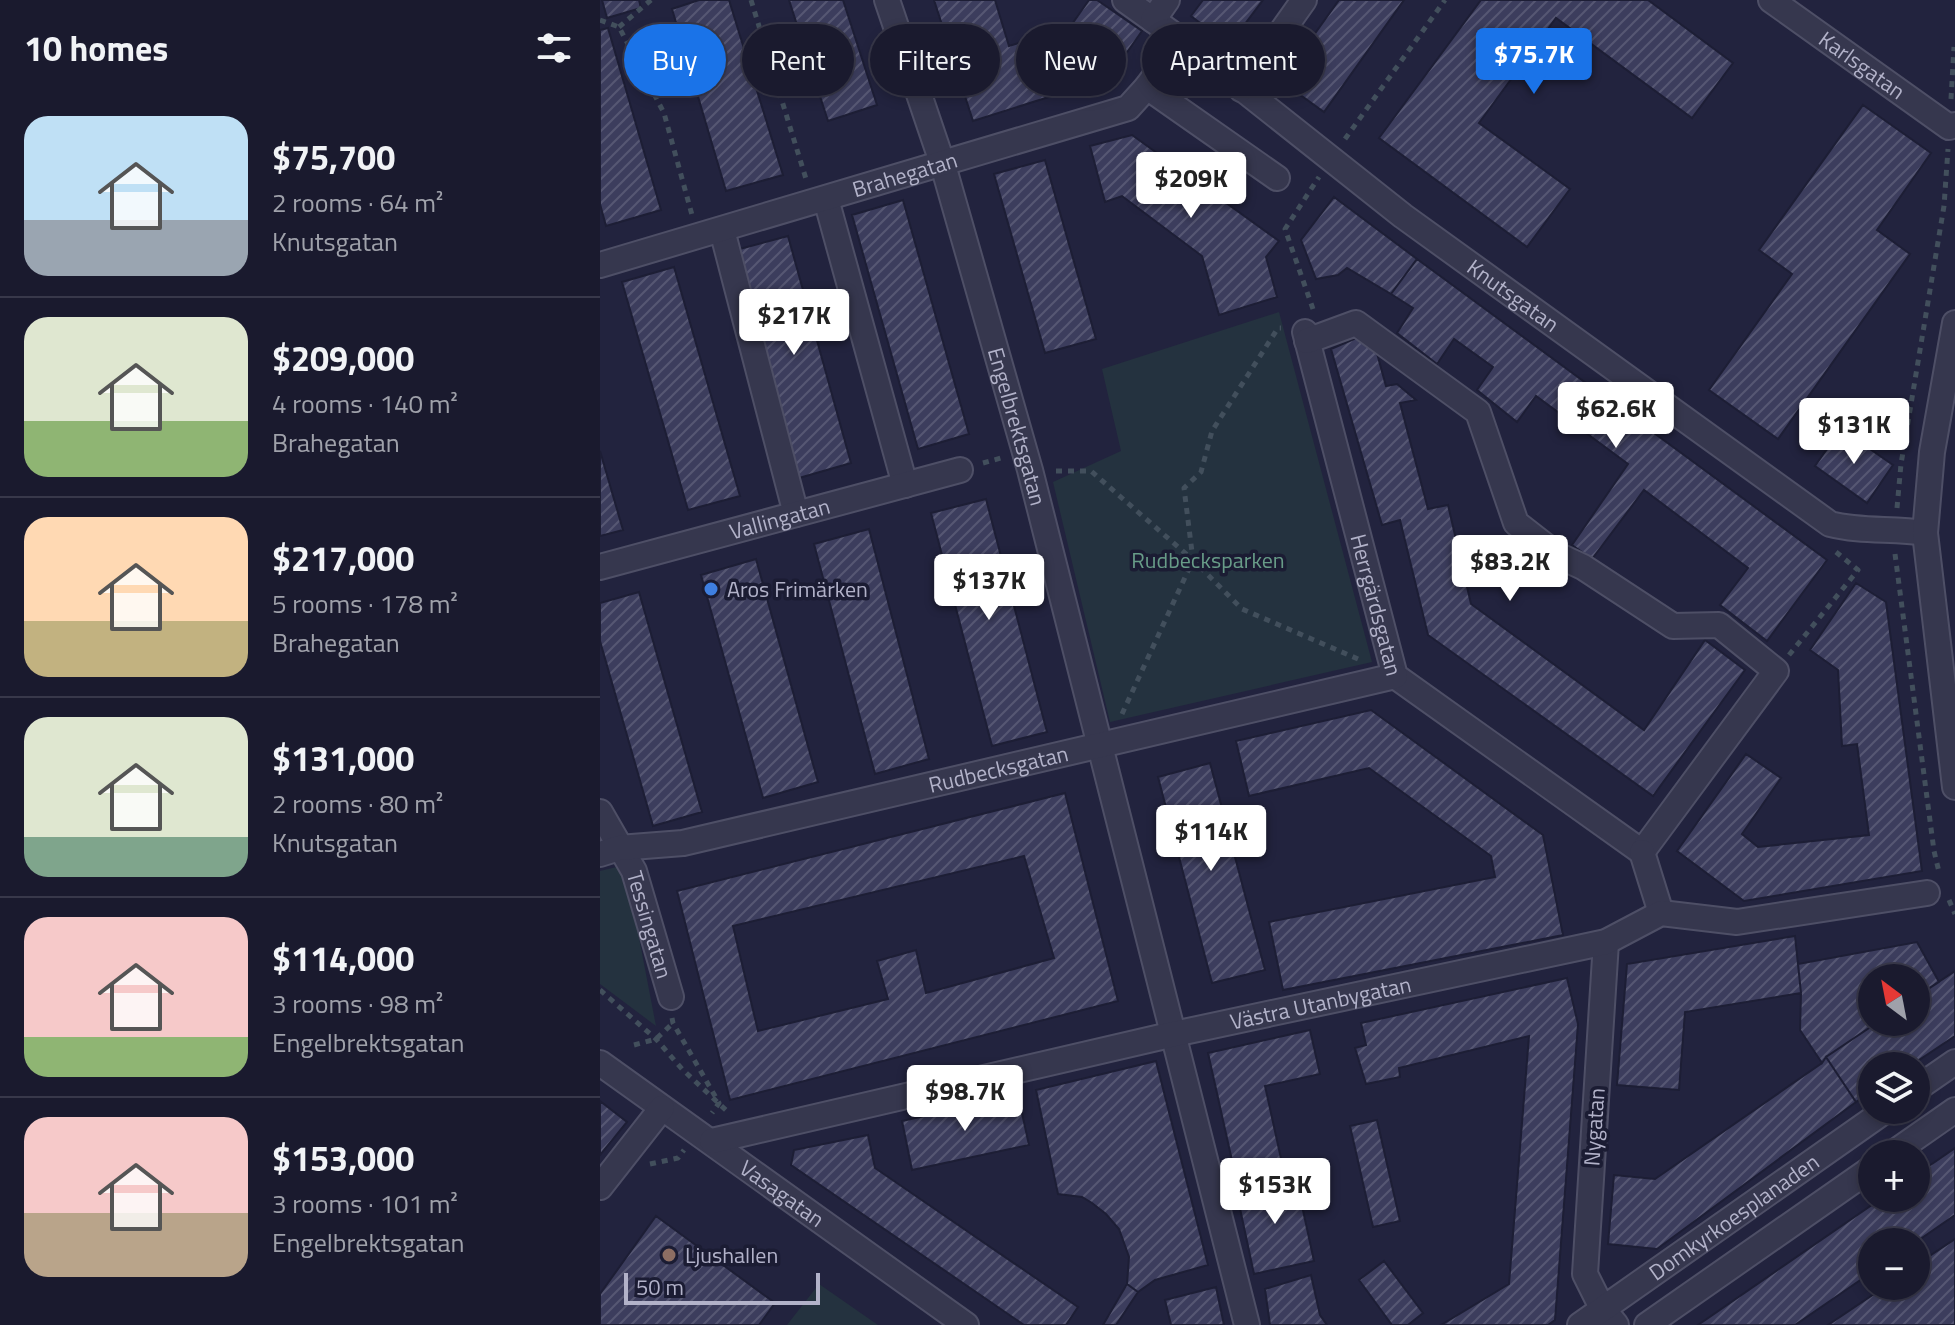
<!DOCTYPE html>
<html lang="en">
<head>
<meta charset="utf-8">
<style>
  :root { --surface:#1a1a2e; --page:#232336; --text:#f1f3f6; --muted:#9fa1aa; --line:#38384a; --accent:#1a73e8 }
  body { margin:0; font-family:"Titillium Web",sans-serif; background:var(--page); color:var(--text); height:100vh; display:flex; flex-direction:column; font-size:30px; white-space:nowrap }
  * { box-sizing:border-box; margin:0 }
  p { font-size:26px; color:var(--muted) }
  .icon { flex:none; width:44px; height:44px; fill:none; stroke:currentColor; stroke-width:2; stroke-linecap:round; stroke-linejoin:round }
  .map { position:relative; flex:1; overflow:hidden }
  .panel { display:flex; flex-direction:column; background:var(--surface); width:600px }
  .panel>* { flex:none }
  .guide { position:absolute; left:24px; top:24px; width:760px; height:72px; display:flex; gap:16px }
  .needle { width:52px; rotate:328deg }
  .fabs { position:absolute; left:1258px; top:964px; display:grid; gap:16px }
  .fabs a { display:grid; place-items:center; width:72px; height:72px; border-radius:50%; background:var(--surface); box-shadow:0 4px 12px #0003,0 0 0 2px var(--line); font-size:40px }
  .scale { position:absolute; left:24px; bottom:20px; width:196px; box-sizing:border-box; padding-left:8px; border:4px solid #b2b2c9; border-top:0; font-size:22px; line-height:28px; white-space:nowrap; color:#b2b2c9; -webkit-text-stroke:6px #1b1c33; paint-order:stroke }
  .price { position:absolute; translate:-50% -68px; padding:0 18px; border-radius:8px; background:#fff; color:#222; font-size:26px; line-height:52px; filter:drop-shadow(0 2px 4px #0008) }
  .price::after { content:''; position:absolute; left:50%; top:48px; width:24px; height:18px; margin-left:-12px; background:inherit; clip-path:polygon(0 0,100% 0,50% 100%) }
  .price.on { background:var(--accent); color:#fff }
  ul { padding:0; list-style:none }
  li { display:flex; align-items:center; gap:24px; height:200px; padding:0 24px }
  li+li { border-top:2px solid var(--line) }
  li span { display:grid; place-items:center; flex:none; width:224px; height:160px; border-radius:24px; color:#555 }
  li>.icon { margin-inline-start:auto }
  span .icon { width:96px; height:96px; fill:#fffc; stroke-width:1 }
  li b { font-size:34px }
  h2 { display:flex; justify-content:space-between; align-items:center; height:96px; padding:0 24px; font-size:34px }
  .chip { padding:0 28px; border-radius:36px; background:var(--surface); box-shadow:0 4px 12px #0003,0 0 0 2px var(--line); font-size:28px; line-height:72px }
  .chip.on { background:var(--accent); color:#fff }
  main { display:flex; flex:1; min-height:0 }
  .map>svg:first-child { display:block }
  .park { fill:#24323f }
  .building { fill:url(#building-hatch); stroke:#1d1e35; stroke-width:2; fill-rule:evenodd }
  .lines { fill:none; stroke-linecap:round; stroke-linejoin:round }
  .minor-casing { stroke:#4e4f66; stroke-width:28 }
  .path { stroke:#424f5c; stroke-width:5; stroke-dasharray:6 6; stroke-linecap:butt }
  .minor { stroke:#36374e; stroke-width:24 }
  .shop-dot { fill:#3f7fe0; stroke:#1b1c33; stroke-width:3 }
  .education-dot { fill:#8d6e63; stroke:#1b1c33; stroke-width:3 }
  .labels { text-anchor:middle; stroke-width:7; stroke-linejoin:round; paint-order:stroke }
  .street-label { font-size:22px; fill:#b2b2c9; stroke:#1b1c33 }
  .park-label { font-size:22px; fill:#689c88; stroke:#1b1c33 }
  .poi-label { font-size:22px; fill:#b2b2c9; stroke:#1b1c33; text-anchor:start }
</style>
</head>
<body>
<main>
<section class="panel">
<h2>10 homes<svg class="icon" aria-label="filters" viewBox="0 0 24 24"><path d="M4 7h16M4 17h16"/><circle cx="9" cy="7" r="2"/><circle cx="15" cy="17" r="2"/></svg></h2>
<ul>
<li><span style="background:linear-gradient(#bfe0f5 65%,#9aa5b1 0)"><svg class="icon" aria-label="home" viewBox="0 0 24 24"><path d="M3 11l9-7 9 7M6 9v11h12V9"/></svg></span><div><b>$75,700</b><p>2 rooms · 64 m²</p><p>Knutsgatan</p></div></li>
<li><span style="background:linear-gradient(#dfe7d0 65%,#8fb573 0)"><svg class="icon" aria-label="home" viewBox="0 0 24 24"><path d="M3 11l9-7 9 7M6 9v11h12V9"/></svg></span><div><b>$209,000</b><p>4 rooms · 140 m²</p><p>Brahegatan</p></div></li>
<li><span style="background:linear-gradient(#ffd9b3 65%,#c2b280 0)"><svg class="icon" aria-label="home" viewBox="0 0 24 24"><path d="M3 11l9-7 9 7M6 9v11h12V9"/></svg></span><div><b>$217,000</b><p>5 rooms · 178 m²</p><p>Brahegatan</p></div></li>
<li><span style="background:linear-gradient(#dfe7d0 75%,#7fa58c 0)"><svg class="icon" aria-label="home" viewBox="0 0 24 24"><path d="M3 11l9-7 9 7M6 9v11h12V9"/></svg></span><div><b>$131,000</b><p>2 rooms · 80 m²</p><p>Knutsgatan</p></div></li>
<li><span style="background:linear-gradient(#f6c9c9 75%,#8fb573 0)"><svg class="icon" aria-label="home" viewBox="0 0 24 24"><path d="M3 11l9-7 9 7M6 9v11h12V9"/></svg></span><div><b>$114,000</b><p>3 rooms · 98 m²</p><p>Engelbrektsgatan</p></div></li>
<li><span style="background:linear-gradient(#f6c9c9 60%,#b9a48a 0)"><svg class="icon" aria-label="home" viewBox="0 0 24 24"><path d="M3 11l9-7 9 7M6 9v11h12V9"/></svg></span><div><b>$153,000</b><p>3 rooms · 101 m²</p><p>Engelbrektsgatan</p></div></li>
</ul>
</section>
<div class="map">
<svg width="1355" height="1325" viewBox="0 0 1355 1325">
  <defs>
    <pattern id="building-hatch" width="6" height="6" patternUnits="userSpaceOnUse" patternTransform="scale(2)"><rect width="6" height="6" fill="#3c3d5d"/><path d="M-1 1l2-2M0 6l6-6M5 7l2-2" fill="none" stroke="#565773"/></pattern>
  </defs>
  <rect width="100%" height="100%" fill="#22233e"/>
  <path class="park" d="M679,312L772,662L510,722L453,482L521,451L502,369Z
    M25,865L56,1026L0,984V871Z
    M219,1284L278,1325H187Z"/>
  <path class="building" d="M2,0H39L41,8L7,18Z
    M99,0H129L183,175L126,191L72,9Z
    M189,0H243L277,105L228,121Z
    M334,0H395L409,46L470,27L489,0H497L542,31L509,78L373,121Z
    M603,0H663L629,45L591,16Z
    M739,0H804L724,112L681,81Z
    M881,0H1048L1133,63L1092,118L956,18L879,123L970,189L927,247L779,138Z
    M8,28L61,210L6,226L0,204V30Z
    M1263,105L1331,153L1277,230L1310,254L1178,439L1109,390L1192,274L1159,250Z
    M532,135L679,241L666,257L677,297L619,315L602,256L522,196L505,202L490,146Z
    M445,160L496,339L445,353L394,174Z
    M734,197L817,259L791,294L747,268L738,275L716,279L701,240Z
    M303,200L369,434L318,449L252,215Z
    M188,236L251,463L199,478L136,250Z
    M817,259L1227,560L1167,641L1120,605L1148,568L1044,490L992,559L972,545L1028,464L936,396L917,422L877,390L893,367L854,339L837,364L797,333L813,308L791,294Z
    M74,267L140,496L88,510L22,282Z
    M761,336L775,346L786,386L797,384L816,400L800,403L828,509L848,505L871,604L1044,730L1105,640L1145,670L1053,796L828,635L800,520L782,525L731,349Z
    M1241,429L1293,465L1267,503L1215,466Z
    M0,451L23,530L0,536Z
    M386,499L447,732L392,746L331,513Z
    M269,529L329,759L275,774L214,544Z
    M156,559L218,782L163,798L101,575Z
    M1256,583L1286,602L1322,871L1144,901L1077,851L1146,754L1181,778L1142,834L1158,847L1269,835L1257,744L1242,746L1238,670L1210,650Z
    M39,592L102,812L53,826L0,641V603Z
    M771,710L943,835L963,935L683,990L669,922L895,877L891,856L769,768L649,796L636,741Z
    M610,763L665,970L612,983L558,777Z
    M465,793L518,1001L130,1100L77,891ZM424,856L454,958L326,993L316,950L277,961L288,999L158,1031L133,926Z
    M1195,936L1201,993L1085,1012L1079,1090L1017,1085L1027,964Z
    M1317,942L1339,982L1316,997V978H1272V1022H1278L1226,1057L1222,1063L1200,1030L1201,993L1198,964Z
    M1355,971V1036L1310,1066H1272V1091L1256,1102L1226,1057L1278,1022H1316V997Z
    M967,978L978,1024L955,1320L948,1325H841L909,1284L929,1036L799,1068L800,1077L766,1084L755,1048L766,1045L761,1023Z
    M710,1030L720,1074L665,1086L682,1163L635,1174L608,1053Z
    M1226,1057L1256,1102L1057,1249L1008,1244L1014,1175L1055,1179L1222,1063Z
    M556,1061L608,1265L555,1280L538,1292L527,1284L529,1257L519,1229L506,1214L492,1203L482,1197L458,1194L436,1090Z
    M418,1095L429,1145L312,1170L302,1121Z
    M0,1101L27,1122L0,1155Z
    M777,1120L800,1221L773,1227L750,1126Z
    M268,1135L275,1168L478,1307L466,1325H424L191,1165L194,1150Z
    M1355,1148V1215L1316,1242H1272V1272L1195,1325H1098L1282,1198H1316V1175Z
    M696,1178L714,1261L654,1274L636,1190Z
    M56,1216L175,1303L159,1325H0V1294Z
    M1355,1239V1325H1228L1286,1286H1316V1265Z
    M784,1261L823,1313L808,1325H792L759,1280Z
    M711,1275L720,1315L727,1325H670L665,1289Z
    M527,1284L538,1292L516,1325H503Z
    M616,1287L624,1325H571L565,1300Z"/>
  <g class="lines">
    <g class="minor-casing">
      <g id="minor">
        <path id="s1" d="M287,0L343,165L430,470L647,1325"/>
        <path id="s2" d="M525,0L581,40L803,216L1230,524C1261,532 1293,528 1325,533"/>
        <path id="s3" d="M1171,0L1349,127L1355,125"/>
        <path d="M553,20L567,0"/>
        <path d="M547,87L677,178"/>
        <path d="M641,89L704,0"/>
        <path d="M226,199L305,485"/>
        <path d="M122,230L196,514"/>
        <path id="s4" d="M0,265L528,108L547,87L581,40"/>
        <path d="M1355,323L1332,452L1325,533L1355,787"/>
        <path id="s5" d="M705,332L795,676L1042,852"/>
        <path d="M707,341L756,323L878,412L916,523L957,555L983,567L1073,626L1119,625L1176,671L1042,852"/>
        <path id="s6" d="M0,567L360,470"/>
        <path id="s7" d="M0,812L34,871L71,997"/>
        <path d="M1042,852L1061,913"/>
        <path id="s8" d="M0,854L19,848L83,843L795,676"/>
        <path d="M1006,942L985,1274L1002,1308L1016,1325"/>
        <path id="s9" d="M0,1063L366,1325"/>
        <path d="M1316,1089L1355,1062"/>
        <path id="s10" d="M112,1141L574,1034L1006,942L1061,913L1137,922L1327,893"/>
        <path d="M1292,1154L1355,1110"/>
        <path d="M0,1187L62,1108"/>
        <path id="s11" d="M980,1325L1286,1110"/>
        <path d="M1047,1325L1272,1168"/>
      </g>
    </g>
    <path class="path" d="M151,0L206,179
      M0,20L19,27L64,113L92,215
      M19,27L51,0
      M1351,99L1354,47
      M745,139L845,0
      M713,309L685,229L719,177
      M383,463L401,458
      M456,471H491L593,560L642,609L758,659
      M1297,508L1301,464L1344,206L1348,149
      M1295,554L1334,851L1339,872
      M1189,655L1258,570L1236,552
      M522,714L593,560L584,488L601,472L612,431L678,328H681
      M1349,900L1355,914
      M0,990L56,1039L82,1069L129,1113
      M72,1018L73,1023L119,1103L112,1113
      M34,1045L56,1039L73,1023
      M50,1164L78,1158L84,1150"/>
    <use href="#minor" class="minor"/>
  </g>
  <circle class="shop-dot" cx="111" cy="589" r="8"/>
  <circle class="education-dot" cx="69" cy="1255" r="8"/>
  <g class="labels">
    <g class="street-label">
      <text dy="8" stroke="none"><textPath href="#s3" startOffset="112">Karlsgatan</textPath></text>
      <text dy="8" stroke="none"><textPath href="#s4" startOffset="318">Brahegatan</textPath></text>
      <text dy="8" stroke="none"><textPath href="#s2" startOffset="488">Knutsgatan</textPath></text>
      <text dy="8" stroke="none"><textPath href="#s1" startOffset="446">Engelbrektsgatan</textPath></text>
      <text dy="8" stroke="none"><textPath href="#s6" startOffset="186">Vallingatan</textPath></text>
      <text dy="8" stroke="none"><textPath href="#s5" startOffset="282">Herrgärdsgatan</textPath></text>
      <text dy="8" stroke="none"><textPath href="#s8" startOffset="408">Rudbecksgatan</textPath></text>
      <text dy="8" stroke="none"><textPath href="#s7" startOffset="124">Tessingatan</textPath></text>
      <text dy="8" stroke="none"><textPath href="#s10" startOffset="624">Västra Utanbygatan</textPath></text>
      <text transform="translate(994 1127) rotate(-86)" y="8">Nygatan</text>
      <text dy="8" stroke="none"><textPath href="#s9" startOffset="224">Vasagatan</textPath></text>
      <text dy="8" stroke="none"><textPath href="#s11" startOffset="188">Domkyrkoesplanaden</textPath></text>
    </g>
    <g class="park-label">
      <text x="608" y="568">Rudbecksparken</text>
    </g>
    <g class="poi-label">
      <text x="127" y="597">Aros Frimärken</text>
      <text x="85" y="1263">Ljushallen</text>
    </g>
  </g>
</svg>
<div class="fabs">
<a><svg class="needle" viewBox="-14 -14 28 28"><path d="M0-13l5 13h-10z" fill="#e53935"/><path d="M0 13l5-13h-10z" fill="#9fa1aa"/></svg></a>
<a><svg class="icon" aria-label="layers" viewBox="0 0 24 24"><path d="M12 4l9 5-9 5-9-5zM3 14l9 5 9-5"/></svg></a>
<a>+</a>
<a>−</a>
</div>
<div class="scale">50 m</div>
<b class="price on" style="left:934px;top:96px">$75.7K</b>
<b class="price" style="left:591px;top:220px">$209K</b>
<b class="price" style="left:194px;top:357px">$217K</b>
<b class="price" style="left:1016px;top:450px">$62.6K</b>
<b class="price" style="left:1254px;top:466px">$131K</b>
<b class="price" style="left:910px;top:603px">$83.2K</b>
<b class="price" style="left:389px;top:622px">$137K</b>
<b class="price" style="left:611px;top:873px">$114K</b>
<b class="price" style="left:365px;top:1133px">$98.7K</b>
<b class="price" style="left:675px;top:1226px">$153K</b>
<div class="guide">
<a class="chip on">Buy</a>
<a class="chip">Rent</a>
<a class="chip">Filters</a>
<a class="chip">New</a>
<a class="chip">Apartment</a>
</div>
</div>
</main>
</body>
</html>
